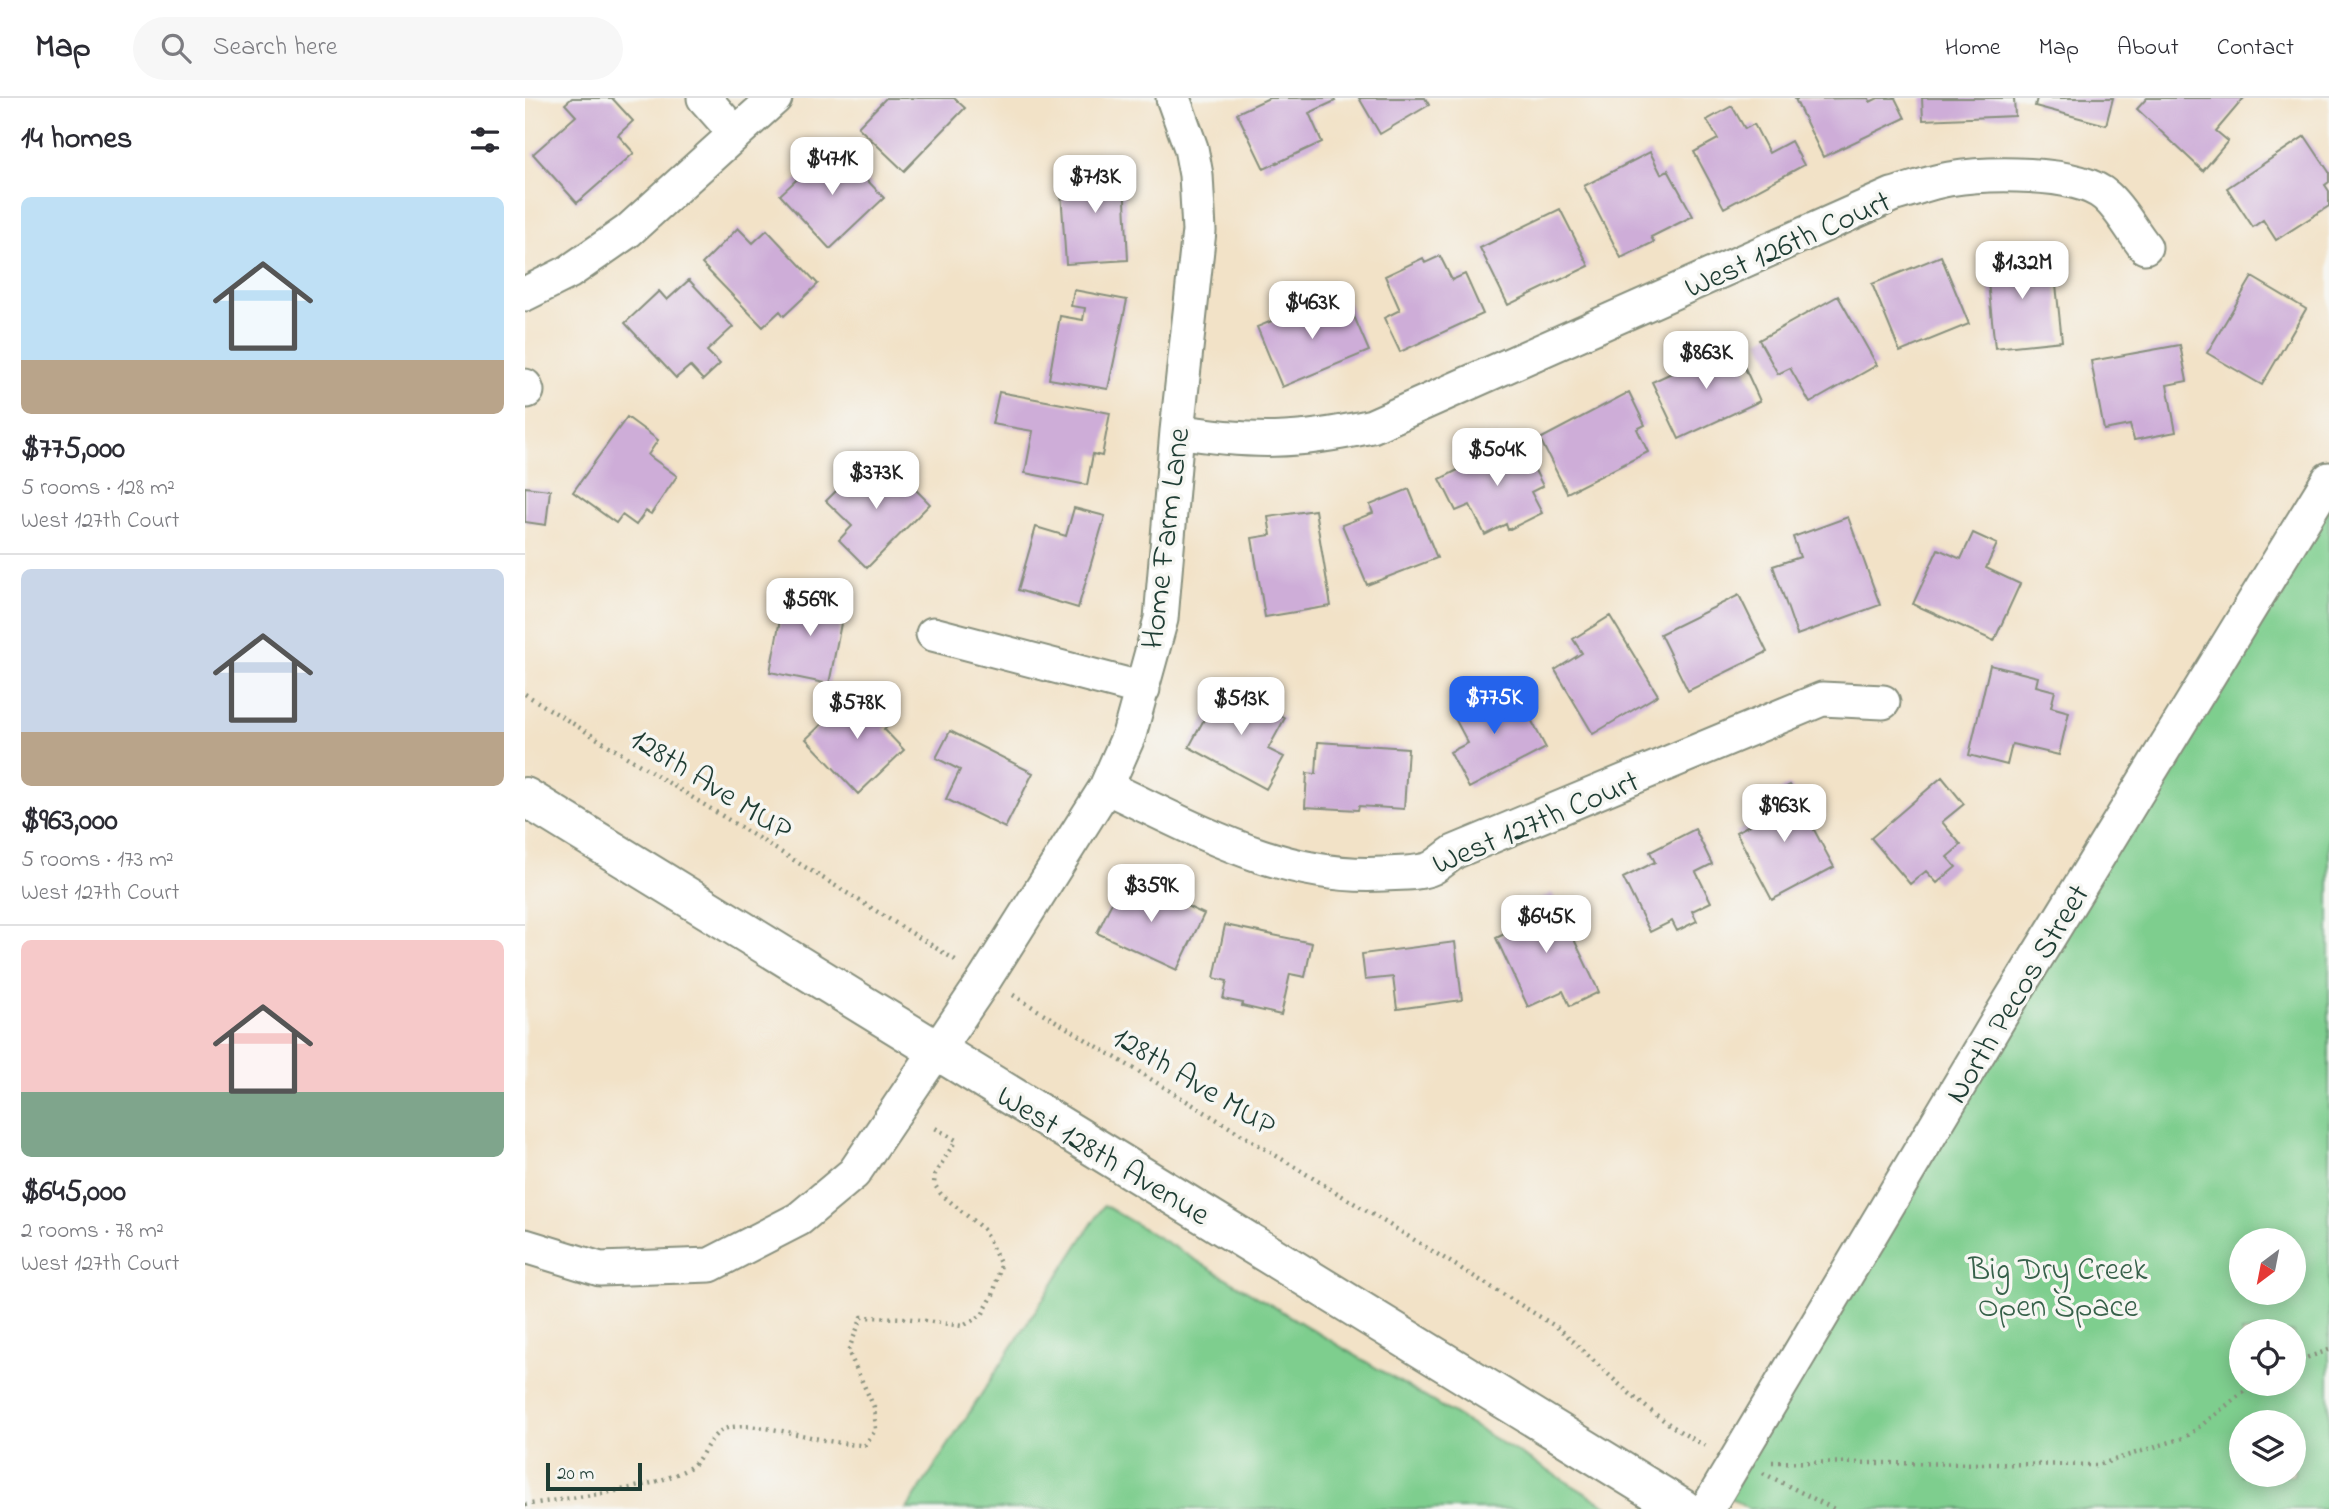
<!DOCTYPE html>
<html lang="en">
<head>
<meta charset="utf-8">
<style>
  :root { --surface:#fff; --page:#f7f7f7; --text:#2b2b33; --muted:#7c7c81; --line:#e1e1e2; --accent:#2563eb }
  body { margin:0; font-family:"Indie Flower",sans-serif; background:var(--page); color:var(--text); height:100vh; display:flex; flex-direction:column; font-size:26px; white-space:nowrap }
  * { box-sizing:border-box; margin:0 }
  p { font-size:23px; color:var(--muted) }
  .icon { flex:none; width:38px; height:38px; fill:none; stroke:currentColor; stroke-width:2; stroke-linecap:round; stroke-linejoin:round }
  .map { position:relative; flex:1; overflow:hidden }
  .sheet { display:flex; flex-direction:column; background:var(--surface); width:525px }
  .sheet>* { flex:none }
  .needle { width:46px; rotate:212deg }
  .fabs { position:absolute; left:1704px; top:1130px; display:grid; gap:14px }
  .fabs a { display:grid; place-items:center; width:77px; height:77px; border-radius:50%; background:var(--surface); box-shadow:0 4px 18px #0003; font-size:35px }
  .scale { position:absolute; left:21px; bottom:18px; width:96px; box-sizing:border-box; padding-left:7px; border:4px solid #1f3d34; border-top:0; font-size:19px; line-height:24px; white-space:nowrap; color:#1f3d34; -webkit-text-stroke:5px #f6f6f2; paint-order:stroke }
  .price { position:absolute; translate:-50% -60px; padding:0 16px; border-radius:14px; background:#fff; color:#222; font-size:23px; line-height:46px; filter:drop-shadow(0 2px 4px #0008) }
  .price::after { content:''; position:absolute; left:50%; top:42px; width:21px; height:16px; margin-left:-10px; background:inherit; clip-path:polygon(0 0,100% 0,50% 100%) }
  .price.selected { background:var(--accent); color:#fff }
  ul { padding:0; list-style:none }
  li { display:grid; align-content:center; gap:14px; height:371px; padding:0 21px }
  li+li { border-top:2px solid var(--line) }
  li span { display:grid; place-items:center; height:217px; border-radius:10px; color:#555 }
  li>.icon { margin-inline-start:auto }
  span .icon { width:126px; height:126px; fill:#fffc; stroke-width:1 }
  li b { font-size:30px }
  h2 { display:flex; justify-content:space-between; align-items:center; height:84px; padding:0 21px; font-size:30px }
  header { display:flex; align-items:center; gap:42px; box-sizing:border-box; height:98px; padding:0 35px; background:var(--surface); border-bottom:2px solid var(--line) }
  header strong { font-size:33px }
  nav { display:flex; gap:38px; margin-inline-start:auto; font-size:24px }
  .search { width:490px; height:63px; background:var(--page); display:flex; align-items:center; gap:18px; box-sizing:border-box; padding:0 24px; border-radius:38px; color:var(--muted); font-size:26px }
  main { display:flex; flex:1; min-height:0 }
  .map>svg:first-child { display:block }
  .green { fill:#7ece8e; stroke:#4e8661; stroke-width:2; fill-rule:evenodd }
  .building { fill:#ceadd8 }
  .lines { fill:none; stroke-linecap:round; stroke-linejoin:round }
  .street-casing { stroke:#88907e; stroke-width:37 }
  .secondary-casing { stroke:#88907e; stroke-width:42 }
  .path { stroke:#88907e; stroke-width:4.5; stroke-dasharray:2 5; stroke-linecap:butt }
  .street { stroke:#fff; stroke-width:33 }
  .secondary { stroke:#fff; stroke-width:38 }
  .labels { text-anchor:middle; stroke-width:7; stroke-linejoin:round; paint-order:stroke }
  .street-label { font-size:32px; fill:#1f3d34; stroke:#f6f6f2 }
  .park-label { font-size:32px; fill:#37614a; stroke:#f6f6f2 }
</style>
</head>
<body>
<header>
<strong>Map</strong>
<div class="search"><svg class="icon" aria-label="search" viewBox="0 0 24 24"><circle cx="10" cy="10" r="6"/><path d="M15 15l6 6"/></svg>Search here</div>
<nav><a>Home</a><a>Map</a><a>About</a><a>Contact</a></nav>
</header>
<main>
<section class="sheet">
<h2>14 homes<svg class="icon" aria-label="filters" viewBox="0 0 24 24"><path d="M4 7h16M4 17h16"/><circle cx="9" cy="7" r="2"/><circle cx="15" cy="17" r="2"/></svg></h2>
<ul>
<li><span style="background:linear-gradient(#bfe0f5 75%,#b9a48a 0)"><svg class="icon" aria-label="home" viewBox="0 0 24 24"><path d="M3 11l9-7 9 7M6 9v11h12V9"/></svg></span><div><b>$775,000</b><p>5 rooms · 128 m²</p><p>West 127th Court</p></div></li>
<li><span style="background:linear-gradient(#c9d6e8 75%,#b9a48a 0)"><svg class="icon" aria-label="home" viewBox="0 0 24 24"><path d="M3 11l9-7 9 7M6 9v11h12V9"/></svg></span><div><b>$963,000</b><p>5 rooms · 173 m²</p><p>West 127th Court</p></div></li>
<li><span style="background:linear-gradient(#f6c9c9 70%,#7fa58c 0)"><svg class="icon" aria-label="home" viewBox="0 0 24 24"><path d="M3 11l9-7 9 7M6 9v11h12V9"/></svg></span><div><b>$645,000</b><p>2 rooms · 78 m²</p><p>West 127th Court</p></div></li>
</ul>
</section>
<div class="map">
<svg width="1804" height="1411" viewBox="0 0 1804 1411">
  <rect width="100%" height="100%" fill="#f6f6f2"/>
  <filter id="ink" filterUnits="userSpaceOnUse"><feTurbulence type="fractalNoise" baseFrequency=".0143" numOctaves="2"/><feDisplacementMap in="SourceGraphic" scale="14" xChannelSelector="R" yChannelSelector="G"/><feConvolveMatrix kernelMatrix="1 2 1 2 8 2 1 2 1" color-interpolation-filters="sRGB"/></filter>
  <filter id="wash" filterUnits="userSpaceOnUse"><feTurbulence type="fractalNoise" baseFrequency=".00686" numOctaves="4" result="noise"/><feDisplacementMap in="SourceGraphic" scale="28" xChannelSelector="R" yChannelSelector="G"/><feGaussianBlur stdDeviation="1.57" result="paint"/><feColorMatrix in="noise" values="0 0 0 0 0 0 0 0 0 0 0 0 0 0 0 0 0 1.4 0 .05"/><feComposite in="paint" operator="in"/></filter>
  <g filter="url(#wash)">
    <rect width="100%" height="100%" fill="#f2e2c7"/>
    <path class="green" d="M1804,383V1411H1223L1193,1392ZM1717,1143H1769V1195H1717ZM1717,1234H1769V1286H1717ZM1717,1325H1769V1377H1717Z
      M579,1107L1087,1411H382Z"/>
    <g id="blocks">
      <path class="building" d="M47,0H87L108,23L93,37L109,55L52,105L8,56L51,18L40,6Z
        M361,0H429L440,10L379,73L333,29Z
        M744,0H808L810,3L784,15L797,44L739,71L712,15Z
        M834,0H900L904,7L855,36Z
        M1344,0L1345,4L1353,0H1370L1380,20L1298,59L1270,1Z
        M1397,0H1489L1490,18L1398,22Z
        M1512,0H1588L1581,27L1510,8Z
        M1622,0H1719L1691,33L1703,43L1678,73L1612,11Z
        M1207,8L1220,31L1229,26L1244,55L1266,43L1279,67L1199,110L1169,54L1193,41L1182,22Z
        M1780,38L1804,74V84L1800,87L1804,93V108L1751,142L1738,122L1728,129L1702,90Z
        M309,47L359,100L305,151L255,97Z
        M1125,54L1136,76L1143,72L1168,118L1126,139L1129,144L1096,160L1059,88Z
        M598,63L603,162L541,166L535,79L564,77L563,65Z
        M1035,111L1064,168L983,207L955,150Z
        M213,130L228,145L242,132L293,186L259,218L255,213L238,229L177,166Z
        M1506,152L1508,170L1529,168L1537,243L1470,250L1460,157Z
        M915,158L927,182L940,176L958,216L875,254L859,220L875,212L860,178L898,160L900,165Z
        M1416,158L1444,226L1375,254L1347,186Z
        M1727,179L1781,211L1737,287L1682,255Z
        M164,182L208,229L182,253L195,266L178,282L165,268L151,280L100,225L134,193L142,202Z
        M549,192L602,202L583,291L524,281L535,218L558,222L560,210L546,208Z
        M1313,198L1352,267L1285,305L1265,270L1253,276L1234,242Z
        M803,200L807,211L823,204L844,253L757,289L732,229Z
        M1209,246L1235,303L1154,341L1127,284Z
        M1655,247L1662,283L1642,287L1651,334L1609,342L1605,327L1579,332L1566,263Z
        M474,294L585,315L577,358L568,356L562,387L500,375L508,333L467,326Z
        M1104,294L1120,327L1112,331L1123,354L1042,395L1015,341Z
        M102,319L133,342L123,357L152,378L126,416L121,413L111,427L97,417L91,425L48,394Z
        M994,341L1018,388L1006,394L1017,415L983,432L981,426L960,437L945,407L931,413L915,381Z
        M347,364L361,377L368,369L405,406L342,470L314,442L327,428L301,403L331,373L334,377Z
        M0,389L25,392L21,427L0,424Z
        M884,391L912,460L842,487L817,427L848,415L845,407Z
        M549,410L580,418L553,510L493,492L511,429L541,438Z
        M790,412L806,508L740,519L727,440L746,437L743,419Z
        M1323,419L1355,507L1272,537L1248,468L1275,459L1268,439Z
        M1448,435L1472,446L1461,470L1495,486L1469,543L1388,506L1413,451L1436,461Z
        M290,489L322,495L304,586L245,574L257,511L285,516Z
        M1214,497L1242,554L1163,593L1135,536Z
        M1085,518L1133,597L1068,636L1030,572L1057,555L1048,541Z
        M1465,567L1513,579L1511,588L1530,593L1526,609L1544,614L1534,657L1487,646L1482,667L1444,657Z
        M709,587L741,604L738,609L760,620L743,651L759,659L741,691L664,649L689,603L698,608Z
        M988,587L1021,650L944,690L925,654L943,645L926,613L963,594L965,599Z
        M336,589L368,622L359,631L379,652L333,696L281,641Z
        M425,633L508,675L480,730L421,701L435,672L411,660Z
        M793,644L883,650L879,711L834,708L833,712L780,709L782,675L791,676Z
        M1417,679L1439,706L1417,724L1436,747L1422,759L1431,769L1412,785L1401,773L1385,786L1346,740Z
        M1265,687L1309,769L1247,802L1211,734L1232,723L1225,708Z
        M1170,731L1187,766L1171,774L1186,804L1167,813L1172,823L1152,833L1147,823L1125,834L1098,780L1130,764L1125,754Z
        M599,779L679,816L652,872L572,835Z
        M1027,795L1074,894L1045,908L1038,893L1003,909L971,840L992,830L984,815Z
        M700,827L787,845L780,879L765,876L756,917L717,908L718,905L698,901L702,883L689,880Z
        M930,844L937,902L872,911L868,879L840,882L837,856Z"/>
    </g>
  </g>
  <g filter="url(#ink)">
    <use href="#blocks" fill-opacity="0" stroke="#88907e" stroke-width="2"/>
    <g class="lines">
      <g class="street-casing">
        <path id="street" d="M179,0L210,35
          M0,196L44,174L103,133L250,0
          M0,288L2,293
          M652,333C726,345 772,345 847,328L1367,97C1386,92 1405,84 1424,81C1460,75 1552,72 1581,98C1596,111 1607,133 1620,149
          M408,536L618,591
          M581,689C671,731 757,782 859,776C873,775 894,776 907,770C914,766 922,759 929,754L1297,601L1358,604
          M0,1148L75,1171L185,1167L274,1121L329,1075L460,881L581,689L604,637L636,521L652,333L674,133L671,77L666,50L648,0
          M1182,1411L1475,919L1804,381"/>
      </g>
      <g class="secondary-casing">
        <path id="secondary" d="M0,699L1158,1411"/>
      </g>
      <path class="path" d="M0,596L432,863
        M488,897L1035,1231C1081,1274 1126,1321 1183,1349
        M1769,1264L1804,1252
        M1247,1364L1573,1367L1661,1339L1729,1286
        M1238,1375L1309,1411
        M0,1407C46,1399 123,1393 162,1371C182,1361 181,1333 207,1329C246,1324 297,1347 340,1347L351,1331L349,1309L323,1253L337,1219L379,1220L438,1228L457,1217L468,1197L476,1167L458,1131L416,1096L409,1086L410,1076L431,1042L410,1030"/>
      <use href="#street" class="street"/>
      <use href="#secondary" class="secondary"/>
    </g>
  </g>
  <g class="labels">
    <g class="street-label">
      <text transform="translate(1262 145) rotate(-24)" y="11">West 126th Court</text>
      <text transform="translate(639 440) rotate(-83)" y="11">Home Farm Lane</text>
      <text transform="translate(187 685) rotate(32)" y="11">128th Ave MUP</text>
      <text transform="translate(1010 723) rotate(-23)" y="11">West 127th Court</text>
      <text transform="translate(1491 895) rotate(-59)" y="11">North Pecos Street</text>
      <text transform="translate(670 982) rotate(31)" y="11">128th Ave MUP</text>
      <text transform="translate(579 1056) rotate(31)" y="11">West 128th Avenue</text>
    </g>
    <g class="park-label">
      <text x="1533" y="1181">Big Dry Creek<tspan x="1533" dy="37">Open Space</tspan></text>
    </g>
  </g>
</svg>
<div class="fabs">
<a><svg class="needle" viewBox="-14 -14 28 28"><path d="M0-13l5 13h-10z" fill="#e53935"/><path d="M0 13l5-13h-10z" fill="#7c7c81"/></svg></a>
<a><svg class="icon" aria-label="locate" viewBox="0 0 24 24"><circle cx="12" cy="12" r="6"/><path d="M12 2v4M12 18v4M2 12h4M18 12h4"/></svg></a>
<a><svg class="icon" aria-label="layers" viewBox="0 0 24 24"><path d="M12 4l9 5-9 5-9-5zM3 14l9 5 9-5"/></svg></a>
</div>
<div class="scale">20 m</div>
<b class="price" style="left:307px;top:99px">$471K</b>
<b class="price" style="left:570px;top:117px">$713K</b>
<b class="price" style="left:1497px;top:203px">$1.32M</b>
<b class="price" style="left:787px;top:243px">$463K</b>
<b class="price" style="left:1181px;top:293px">$863K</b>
<b class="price" style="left:972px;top:390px">$504K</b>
<b class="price" style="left:351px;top:413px">$373K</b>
<b class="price" style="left:285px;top:540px">$569K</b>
<b class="price selected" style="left:969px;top:638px">$775K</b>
<b class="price" style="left:716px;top:639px">$513K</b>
<b class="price" style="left:332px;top:643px">$578K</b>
<b class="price" style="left:1259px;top:746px">$963K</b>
<b class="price" style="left:626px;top:826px">$359K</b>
<b class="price" style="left:1021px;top:857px">$645K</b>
</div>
</main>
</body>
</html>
